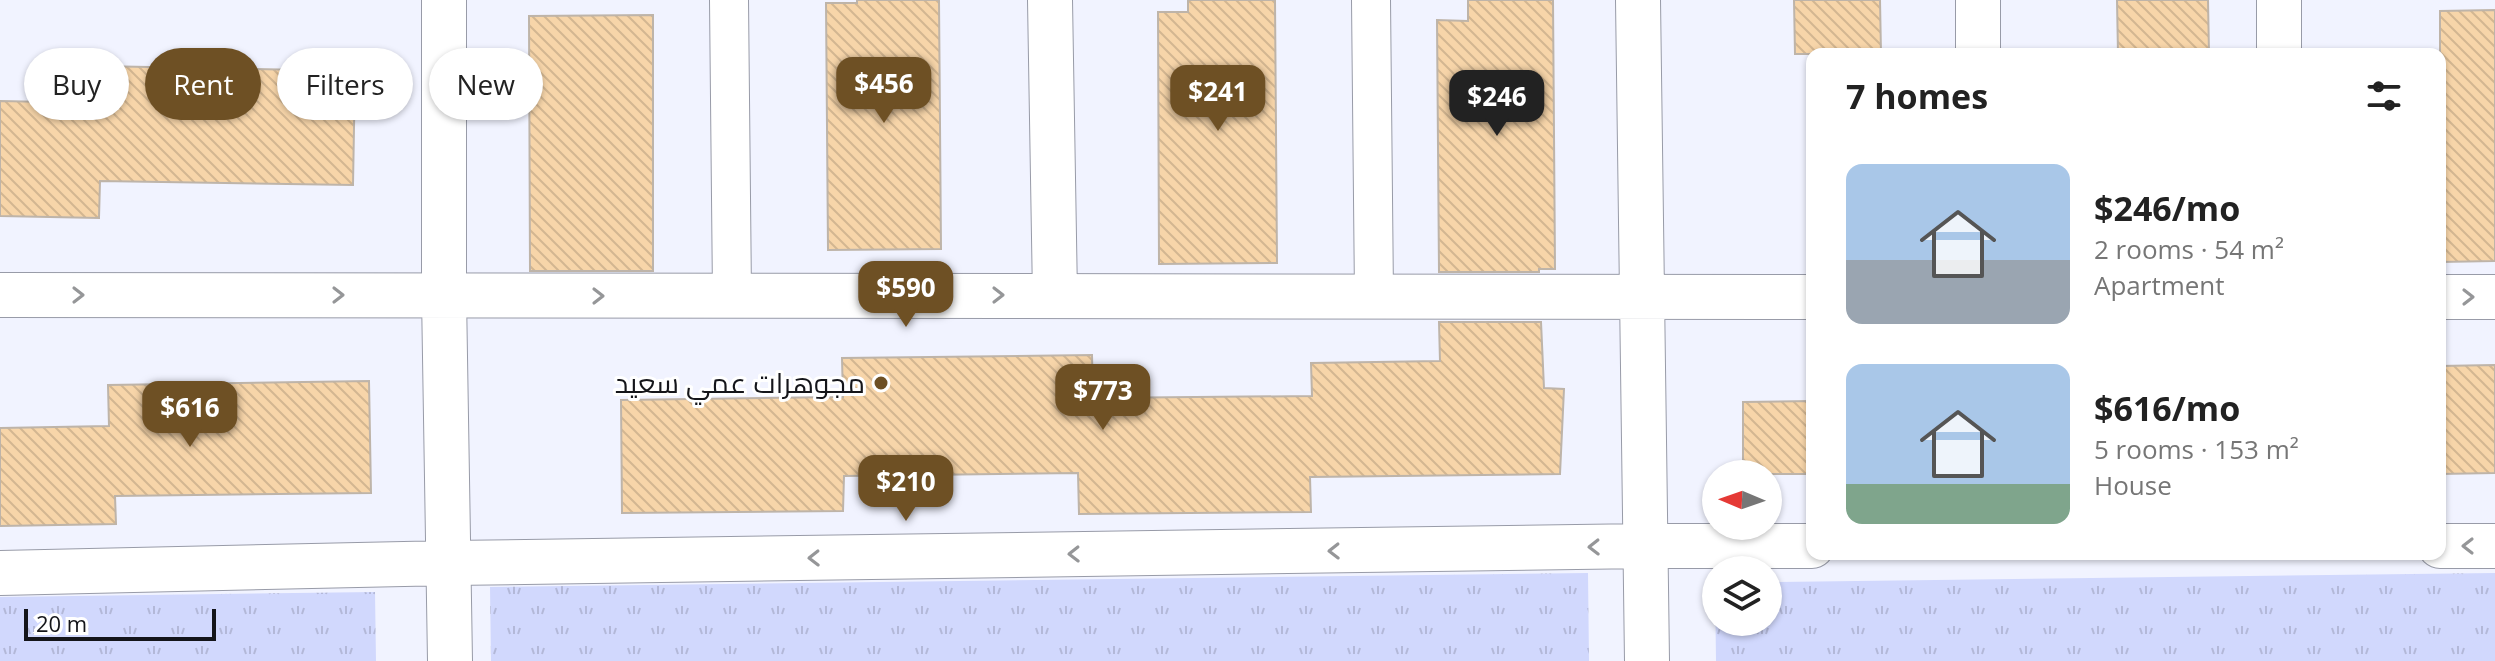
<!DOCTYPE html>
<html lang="en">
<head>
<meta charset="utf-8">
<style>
  :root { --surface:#fff; --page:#f6f6f6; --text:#222; --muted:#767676; --accent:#6e5024 }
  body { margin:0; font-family:"Open Sans",Cairo,sans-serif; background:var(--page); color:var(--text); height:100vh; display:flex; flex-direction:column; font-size:30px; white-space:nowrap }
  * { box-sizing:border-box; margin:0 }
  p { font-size:26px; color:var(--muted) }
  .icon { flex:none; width:44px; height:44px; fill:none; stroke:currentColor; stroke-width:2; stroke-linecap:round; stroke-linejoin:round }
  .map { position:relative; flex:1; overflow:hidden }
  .side { position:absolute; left:1806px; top:48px; width:640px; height:512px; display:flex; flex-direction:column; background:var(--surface); border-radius:16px; box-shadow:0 2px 6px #0004 }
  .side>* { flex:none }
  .top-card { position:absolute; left:24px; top:48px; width:760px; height:72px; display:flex; gap:16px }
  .needle { width:52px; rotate:272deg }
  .buttons { position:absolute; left:1702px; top:460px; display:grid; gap:16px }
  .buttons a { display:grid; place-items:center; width:80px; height:80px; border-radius:50%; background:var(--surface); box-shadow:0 2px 6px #0004; font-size:40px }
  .scale { position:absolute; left:24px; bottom:20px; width:192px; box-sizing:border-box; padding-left:8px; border:4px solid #14151a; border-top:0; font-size:22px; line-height:28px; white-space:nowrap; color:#14151a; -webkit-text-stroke:6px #fff; paint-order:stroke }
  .price { position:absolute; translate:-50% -68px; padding:0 18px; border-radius:16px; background:var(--accent); color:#fff; font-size:26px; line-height:52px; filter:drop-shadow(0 2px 4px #0008) }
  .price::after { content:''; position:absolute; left:50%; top:48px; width:24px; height:18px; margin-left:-12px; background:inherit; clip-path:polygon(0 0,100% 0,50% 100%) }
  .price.current { background:#222; color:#fff }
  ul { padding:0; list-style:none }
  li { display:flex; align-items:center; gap:24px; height:200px; padding:0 40px }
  li span { display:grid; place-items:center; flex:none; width:224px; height:160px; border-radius:16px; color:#555 }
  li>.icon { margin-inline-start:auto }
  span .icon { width:96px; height:96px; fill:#fffc; stroke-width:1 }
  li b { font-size:34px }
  h2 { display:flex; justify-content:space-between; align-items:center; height:96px; padding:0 40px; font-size:34px }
  .chip { padding:0 28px; border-radius:36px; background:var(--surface); box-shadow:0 2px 6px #0004; font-size:28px; line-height:72px }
  .chip.current { background:var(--accent); color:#fff }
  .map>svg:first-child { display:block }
  .grass { fill:url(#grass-tufts) }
  .building { fill:url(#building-back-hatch); stroke:#beb4a9; stroke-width:2 }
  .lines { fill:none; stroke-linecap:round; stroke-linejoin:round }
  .service-casing { stroke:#989ba8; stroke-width:40 }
  .minor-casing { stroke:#989ba8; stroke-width:46 }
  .service { stroke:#fff; stroke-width:38 }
  .minor { stroke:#fff; stroke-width:44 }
  .oneway { stroke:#959698 }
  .poi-dot { fill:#6e5024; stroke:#fff; stroke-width:3 }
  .labels { text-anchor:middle; stroke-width:6; stroke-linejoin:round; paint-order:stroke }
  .poi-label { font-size:28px; fill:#14151a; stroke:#fff; text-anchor:end }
</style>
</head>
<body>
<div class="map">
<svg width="2495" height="661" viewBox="0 0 2495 661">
  <defs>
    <pattern id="grass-tufts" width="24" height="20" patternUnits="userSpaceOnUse" patternTransform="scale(2)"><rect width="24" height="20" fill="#d1d8fd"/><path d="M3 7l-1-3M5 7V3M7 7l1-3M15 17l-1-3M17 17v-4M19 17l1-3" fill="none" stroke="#b3b8d8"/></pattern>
    <pattern id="building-back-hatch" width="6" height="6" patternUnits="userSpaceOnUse" patternTransform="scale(2)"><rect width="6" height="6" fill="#f7d5a9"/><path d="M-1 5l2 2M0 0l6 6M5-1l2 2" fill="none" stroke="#d3b691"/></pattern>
  </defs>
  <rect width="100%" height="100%" fill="#f1f3ff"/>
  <path class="grass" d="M1588,573L1589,661H491L490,587Z
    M2495,573V661H1716L1715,582L1716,622H1768V582Z
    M375,592L376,661H0V597Z"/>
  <path class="building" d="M857,0H939L941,249L828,250L826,3H857Z
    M1188,0H1275L1277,263L1159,264L1158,12H1188Z
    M1468,0H1553L1555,269H1539V272H1439L1437,20L1468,21Z
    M1794,0H1880L1881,54H1795Z
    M2117,0H2208L2209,54H2118Z
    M2495,10V261L2440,262V11Z
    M653,15V271H530L529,16Z
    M96,66L355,71L353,185L100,181L99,218L0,216V101L96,103Z
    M1439,322H1541L1544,388L1564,389L1560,474L1310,477L1311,512L1079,514L1078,473L844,476L843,511L622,513L621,400L843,397L842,358L1092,355L1093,398L1312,396L1311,363L1440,361Z
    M2495,365V473L2440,474V366Z
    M369,381L371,493L115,496L116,524L0,526V428L109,426L108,385Z
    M1812,401V474H1743V402Z"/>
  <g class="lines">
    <g class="service-casing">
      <path id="service" d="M729,0L732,295
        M1371,0L1374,296"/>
    </g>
    <g class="minor-casing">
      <path id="minor" d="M444,0V296L450,661
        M1050,0L1055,296
        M1638,0L1647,661
        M1978,54V0
        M2279,54V0
        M0,295L1812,297
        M2440,297H2495
        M2440,546H2495
        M0,573L450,563L1646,546H1812"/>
    </g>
    <use href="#service" class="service"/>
    <use href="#minor" class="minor"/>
  </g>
  <defs><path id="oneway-chevron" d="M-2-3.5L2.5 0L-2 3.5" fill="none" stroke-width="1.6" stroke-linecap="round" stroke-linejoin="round" transform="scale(2)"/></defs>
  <g class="oneway">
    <use href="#oneway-chevron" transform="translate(78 295)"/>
    <use href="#oneway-chevron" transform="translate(338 295)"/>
    <use href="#oneway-chevron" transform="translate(998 295)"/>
    <use href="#oneway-chevron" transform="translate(598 296)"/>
    <use href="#oneway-chevron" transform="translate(2468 297)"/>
    <use href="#oneway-chevron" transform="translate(2468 546) rotate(-180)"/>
    <use href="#oneway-chevron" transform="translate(1594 547) rotate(179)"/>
    <use href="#oneway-chevron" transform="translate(1334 551) rotate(179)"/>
    <use href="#oneway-chevron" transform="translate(1074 554) rotate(179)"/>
    <use href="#oneway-chevron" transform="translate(814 558) rotate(179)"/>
  </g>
  <circle class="poi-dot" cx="881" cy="383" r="8"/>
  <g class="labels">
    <g class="poi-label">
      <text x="865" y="393">مجوهرات عمي سعيد</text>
    </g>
  </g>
</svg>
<div class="buttons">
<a><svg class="needle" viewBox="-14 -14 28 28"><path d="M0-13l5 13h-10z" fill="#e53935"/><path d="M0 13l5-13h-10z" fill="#767676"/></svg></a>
<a><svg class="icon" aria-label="layers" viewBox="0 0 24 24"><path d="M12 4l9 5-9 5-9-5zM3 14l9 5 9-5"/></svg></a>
</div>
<div class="scale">20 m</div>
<b class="price" style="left:884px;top:125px">$456</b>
<b class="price" style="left:1218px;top:133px">$241</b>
<b class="price current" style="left:1497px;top:138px">$246</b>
<b class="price" style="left:906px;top:329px">$590</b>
<b class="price" style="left:1103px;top:432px">$773</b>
<b class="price" style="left:190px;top:449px">$616</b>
<b class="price" style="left:906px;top:523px">$210</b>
<div class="top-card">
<a class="chip">Buy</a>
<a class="chip current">Rent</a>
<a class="chip">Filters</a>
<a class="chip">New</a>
</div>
<section class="side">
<h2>7 homes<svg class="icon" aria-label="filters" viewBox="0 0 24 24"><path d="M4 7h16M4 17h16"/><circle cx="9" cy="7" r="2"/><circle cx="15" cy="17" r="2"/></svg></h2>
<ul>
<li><span style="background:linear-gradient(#a9c7e8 60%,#9aa5b1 0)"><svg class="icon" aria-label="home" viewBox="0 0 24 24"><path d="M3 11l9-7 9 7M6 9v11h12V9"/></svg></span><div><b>$246/mo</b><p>2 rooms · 54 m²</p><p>Apartment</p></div></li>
<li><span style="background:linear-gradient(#a9c7e8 75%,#7fa58c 0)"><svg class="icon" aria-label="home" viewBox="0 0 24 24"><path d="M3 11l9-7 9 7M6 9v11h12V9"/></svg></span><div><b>$616/mo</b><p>5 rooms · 153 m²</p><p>House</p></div></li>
</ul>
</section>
</div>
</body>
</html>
